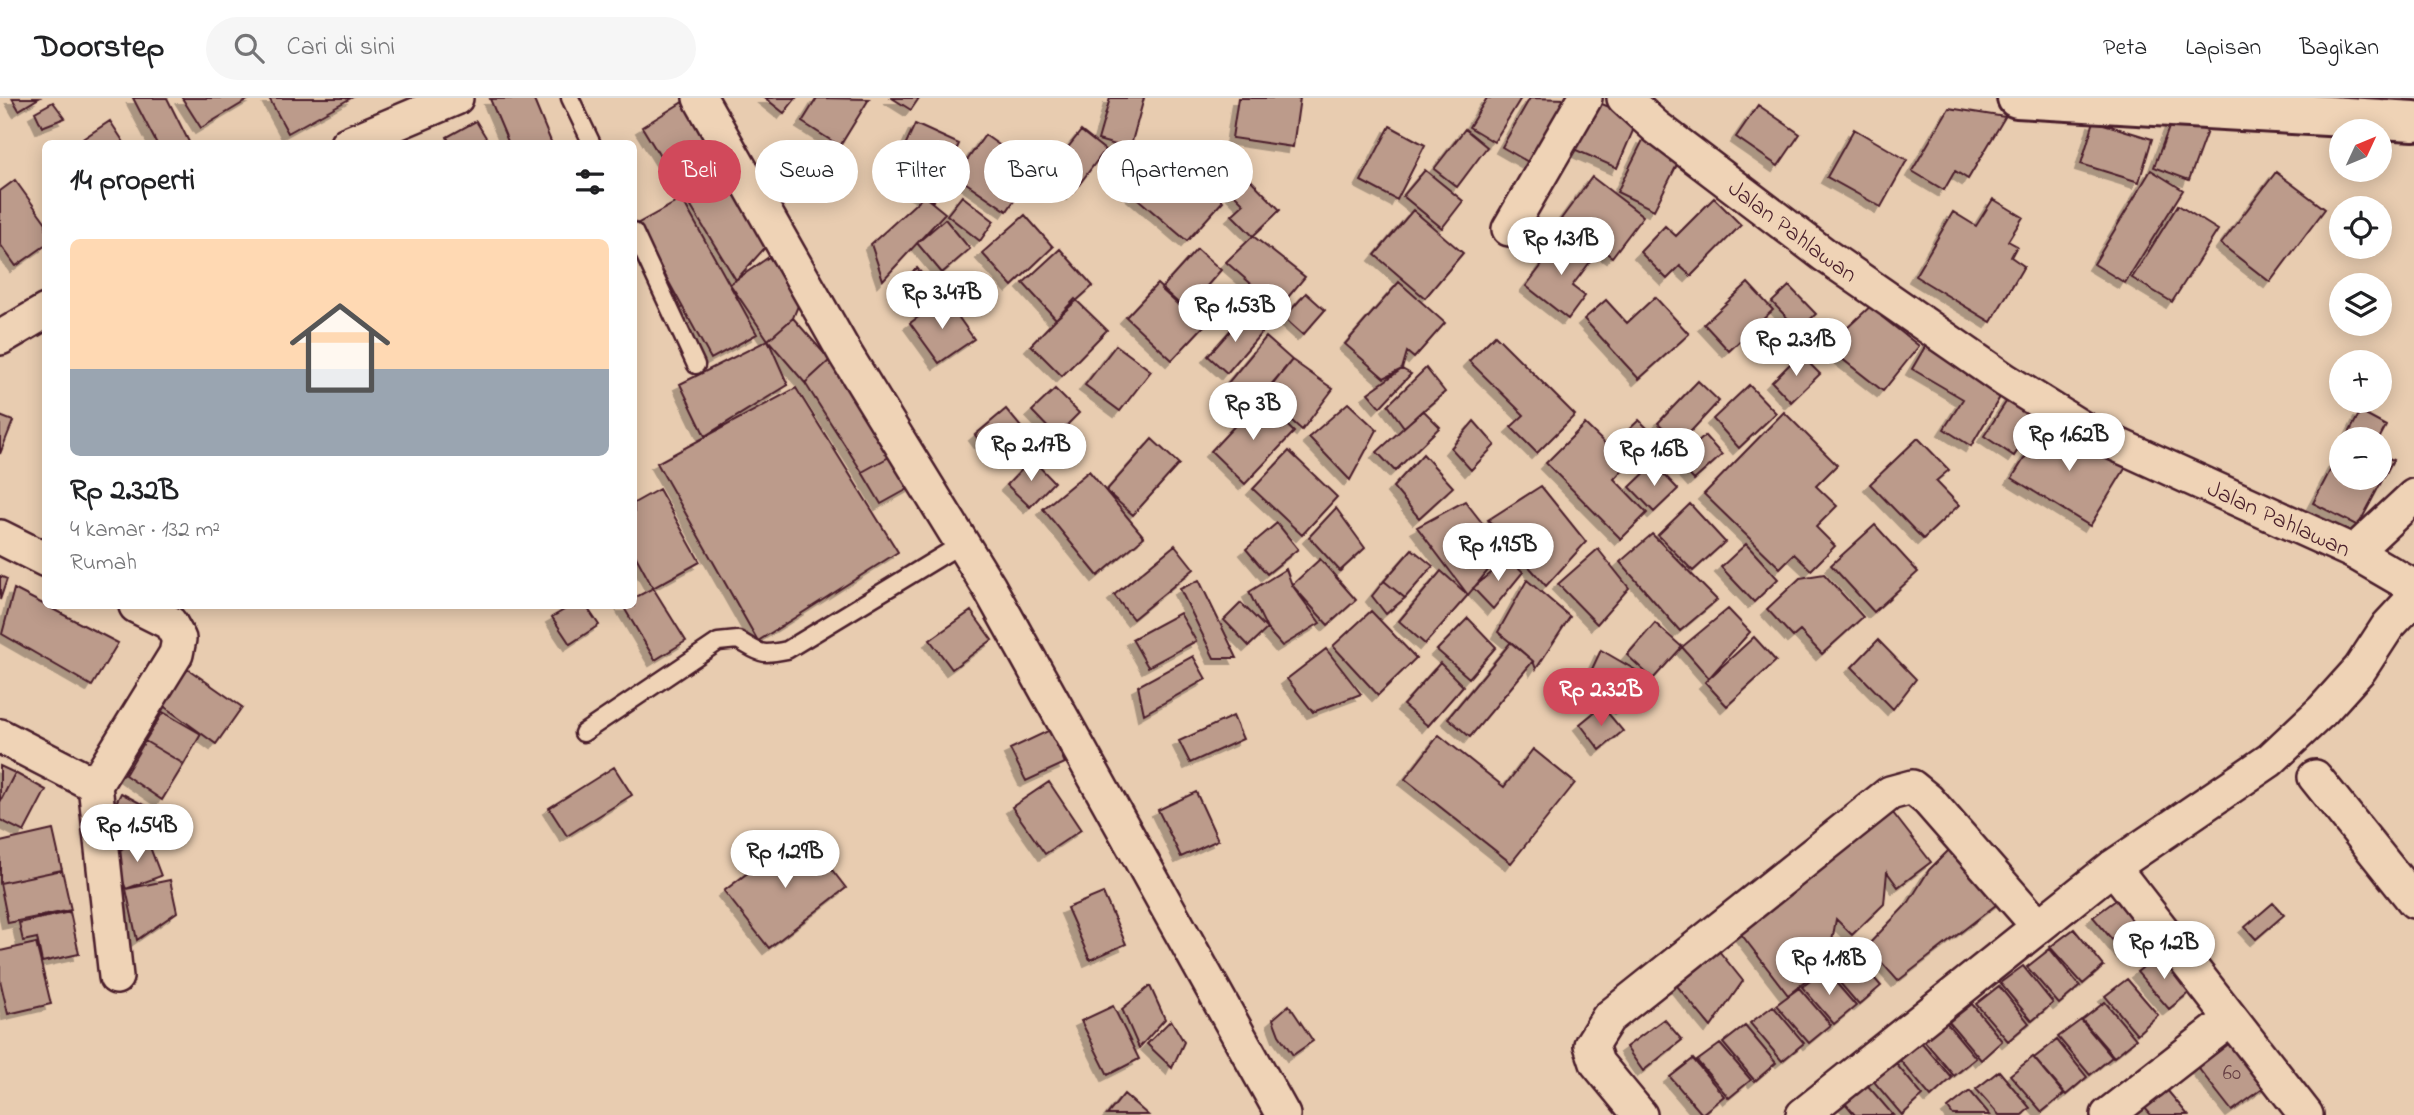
<!DOCTYPE html>
<html lang="id">
<head>
<meta charset="utf-8">
<style>
  :root { --surface:#fff; --page:#f6f6f6; --text:#202124; --muted:#757577; --line:#e0e0e0; --accent:#d1495b }
  body { margin:0; font-family:"Indie Flower",sans-serif; background:var(--page); color:var(--text); height:100vh; display:flex; flex-direction:column; font-size:26px; white-space:nowrap }
  * { box-sizing:border-box; margin:0 }
  p { font-size:23px; color:var(--muted) }
  .icon { flex:none; width:38px; height:38px; fill:none; stroke:currentColor; stroke-width:2; stroke-linecap:round; stroke-linejoin:round }
  .map { position:relative; flex:1; overflow:hidden }
  .details { position:absolute; left:42px; top:42px; width:595px; height:469px; display:flex; flex-direction:column; background:var(--surface); border-radius:10px; box-shadow:0 4px 18px #0003 }
  .details>* { flex:none }
  .top-card { position:absolute; left:658px; top:42px; width:665px; height:63px; display:flex; gap:14px }
  .needle { width:46px; rotate:46deg }
  .controls { position:absolute; left:2329px; top:21px; display:grid; gap:14px }
  .controls a { display:grid; place-items:center; width:63px; height:63px; border-radius:50%; background:var(--surface); box-shadow:0 4px 18px #0003; font-size:35px }
  .price { position:absolute; translate:-50% -60px; padding:0 16px; border-radius:24px; background:#fff; color:#222; font-size:23px; line-height:46px; filter:drop-shadow(0 2px 4px #0008) }
  .price::after { content:''; position:absolute; left:50%; top:42px; width:21px; height:16px; margin-left:-10px; background:inherit; clip-path:polygon(0 0,100% 0,50% 100%) }
  .price.active { background:var(--accent); color:#fff }
  ul { padding:0; list-style:none }
  li { display:grid; align-content:center; gap:14px; height:371px; padding:0 28px }
  li+li { border-top:2px solid var(--line) }
  li span { display:grid; place-items:center; height:217px; border-radius:10px; color:#555 }
  li>.icon { margin-inline-start:auto }
  span .icon { width:126px; height:126px; fill:#fffc; stroke-width:1 }
  li b { font-size:30px }
  h2 { display:flex; justify-content:space-between; align-items:center; height:84px; padding:0 28px; font-size:30px }
  .tag { padding:0 24px; border-radius:32px; background:var(--surface); box-shadow:0 4px 18px #0003; font-size:24px; line-height:63px }
  .tag.active { background:var(--accent); color:#fff }
  header { display:flex; align-items:center; gap:42px; box-sizing:border-box; height:98px; padding:0 35px; background:var(--surface); border-bottom:2px solid var(--line) }
  header strong { font-size:33px }
  nav { display:flex; gap:38px; margin-inline-start:auto; font-size:24px }
  .search { width:490px; height:63px; background:var(--page); display:flex; align-items:center; gap:18px; box-sizing:border-box; padding:0 24px; border-radius:38px; color:var(--muted); font-size:26px }
  .map>svg:first-child { display:block }
  .building { fill:#bc9b8b; stroke:#4a1f2b; stroke-width:2; filter:url(#shadow) }
  .lines { fill:none; stroke-linecap:round; stroke-linejoin:round }
  .service-casing { stroke:#4a1f2b; stroke-width:21 }
  .minor-casing { stroke:#4a1f2b; stroke-width:38 }
  .secondary-casing { stroke:#4a1f2b; stroke-width:44 }
  .service { stroke:#efd3b6; stroke-width:16 }
  .minor { stroke:#efd3b6; stroke-width:33 }
  .secondary { stroke:#efd3b6; stroke-width:38 }
  .labels { text-anchor:middle; stroke-width:5; stroke-linejoin:round; paint-order:stroke }
  .number-label { font-size:21px; fill:#663e43 }
  .street-label { font-size:24px; fill:#4a1f2b; stroke:#efd3b6 }
</style>
</head>
<body>
<header>
<strong>Doorstep</strong>
<div class="search"><svg class="icon" aria-label="search" viewBox="0 0 24 24"><circle cx="10" cy="10" r="6"/><path d="M15 15l6 6"/></svg>Cari di sini</div>
<nav><a>Peta</a><a>Lapisan</a><a>Bagikan</a></nav>
</header>
<div class="map">
<svg width="2414" height="1017" viewBox="0 0 2414 1017">
  <defs>
    <filter id="shadow"><feDropShadow dx="-6" dy="6" stdDeviation="0" flood-color="#0004"/></filter>
  </defs>
  <rect width="100%" height="100%" fill="#e8ccb0"/>
  <filter id="ink" filterUnits="userSpaceOnUse"><feTurbulence type="fractalNoise" baseFrequency=".0143" numOctaves="2"/><feDisplacementMap in="SourceGraphic" scale="14" xChannelSelector="R" yChannelSelector="G"/><feConvolveMatrix kernelMatrix="1 2 1 2 8 2 1 2 1" color-interpolation-filters="sRGB"/></filter>
  <g filter="url(#ink)">
    <path class="building" d="M12,0H39L19,12Z
      M133,0H167L190,46H157Z
      M182,0H251L201,30Z
      M269,0H351L288,35Z
      M533,0L552,46H509L490,1Z
      M765,0H796L784,15Z
      M817,0L869,1L840,48L802,24Z
      M892,0H919L911,12Z
      M1110,0H1144L1130,51L1098,42Z
      M1238,0H1300L1293,49L1232,40Z
      M1487,0H1521L1494,44L1469,29Z
      M1530,0L1567,1L1530,65L1502,49Z
      M1590,1L1638,21L1617,70L1569,49Z
      M686,2L771,143L736,182L642,29Z
      M53,4L65,20L42,29L35,14Z
      M1758,7L1800,36L1778,68L1736,39Z
      M1949,10L2005,19L1968,81L1955,73L1944,92L1912,73Z
      M2173,19L2207,33L2189,82L2154,69Z
      M110,23L125,46H83L81,42Z
      M476,23L490,46H450L447,39Z
      M2094,23L2152,41L2139,84L2081,66Z
      M915,26L959,46L933,103L889,82Z
      M1390,28L1425,47L1397,102L1361,83Z
      M1465,31L1487,49L1457,89L1434,71Z
      M1854,31L1907,62L1881,109L1827,79Z
      M1081,33L1105,52L1072,96L1047,76Z
      M985,37L1035,72L1007,113L956,78Z
      M1644,40L1681,59L1654,112L1617,94Z
      M1169,55L1223,103L1187,143L1132,96Z
      M1240,71L1280,112L1253,138L1232,117L1244,106L1224,86Z
      M1425,72L1463,103L1442,130L1403,98Z
      M2151,72L2183,92L2125,185L2094,166Z
      M2276,74L2325,111L2270,184L2221,146Z
      M1592,79L1643,118L1612,159L1561,121Z
      M15,82L46,125V147L16,168L0,146V93Z
      M924,98L945,115L883,182L871,146Z
      M962,98L994,123L980,143L947,117Z
      M1714,100L1741,127L1691,178L1680,168L1667,181L1640,154L1665,128L1676,138Z
      M682,101L757,236L711,261L637,126Z
      M1993,101L2023,119L2008,143L2017,148L2011,159L2024,168L1991,224L1915,178L1953,114L1976,128Z
      M2178,107L2218,132L2172,204L2132,180Z
      M1413,112L1463,155L1425,200L1375,157Z
      M1025,117L1053,149L1012,188L982,155Z
      M945,121L970,151L942,175L917,145Z
      M1253,138L1305,179L1279,210L1226,164Z
      M1564,138L1593,160L1572,188L1585,198L1568,221L1526,188Z
      M1060,151L1093,188L1056,221L1023,185Z
      M1197,151L1221,172L1185,213L1161,191Z
      M769,159L800,203L793,220L768,242L730,186Z
      M917,170L935,192L923,216L898,186Z
      M1399,184L1445,225L1414,260L1407,254L1402,271L1384,280L1345,246Z
      M1748,185L1773,212L1729,253L1704,226Z
      M1157,186L1204,228L1172,262L1126,219Z
      M1789,188L1816,216L1799,232L1772,204Z
      M1306,195L1325,212L1303,237L1284,220Z
      M1655,199L1689,236L1639,281L1584,221L1606,202L1627,225Z
      M945,200L974,241L939,265L910,225Z
      M1075,201L1107,232L1062,278L1031,247Z
      M1875,204L1891,214L1882,219L1919,248L1883,293L1841,260L1846,231Z
      M1244,217L1263,233L1227,275L1208,258Z
      M793,220L830,262L805,285L768,242Z
      M1495,237L1575,317L1537,355L1511,329L1524,317L1469,263Z
      M1266,239L1292,262L1253,308L1227,286Z
      M768,242L788,287L705,338L680,286Z
      M1929,242L2006,289L1971,348L1944,331L1963,301L1912,271Z
      M1116,247L1151,273L1120,313L1085,287Z
      M1800,256L1820,276L1791,304L1772,284Z
      M830,262L898,354L862,374L805,285Z
      M1292,262L1333,291L1302,332L1264,298Z
      M1426,270L1445,294L1404,329L1388,307Z
      M1402,271L1411,276L1380,309L1368,295Z
      M1698,283L1719,303L1680,345L1658,325Z
      M1749,287L1776,315L1739,350L1713,321Z
      M796,290L898,454L758,543L657,365Z
      M1055,291L1079,315L1056,338L1032,313Z
      M2012,295L2042,315L2014,358L1984,338Z
      M1260,301L1294,334L1245,386L1211,353Z
      M1348,305L1377,332L1350,382L1309,339Z
      M1006,311L1021,329L988,354L975,337Z
      M1423,312L1440,329L1395,373L1377,354Z
      M1784,314L1837,367L1816,388L1837,408L1816,429L1835,448L1811,472L1794,456L1780,470L1704,396Z
      M2360,314L2386,328L2379,341H2346Z
      M0,318L13,323L0,356Z
      M2049,321L2126,369L2090,428L2012,380Z
      M1639,322L1665,348L1646,366L1620,340Z
      M1474,323L1495,347L1471,372L1451,350Z
      M1585,326L1627,367L1614,381L1647,415L1621,441L1546,365Z
      M1705,338L1722,357L1694,382L1677,363Z
      M1918,340L1949,372L1936,383L1959,407L1923,441L1870,386Z
      M1152,341L1179,366L1133,417L1106,393Z
      M2342,350V380H2380V356L2393,362L2358,428L2313,405Z
      M1289,353L1337,399L1302,437L1253,391Z
      M898,354L917,386L881,406L862,374Z
      M1423,356L1453,389L1419,420L1393,389Z
      M1032,361L1054,384L1030,409L1007,387Z
      M1654,366L1678,391L1654,414L1630,389Z
      M1089,373L1144,439L1098,478L1043,411Z
      M1541,388L1586,444L1546,488L1488,422Z
      M659,391L700,464L653,490L634,455V405Z
      M1465,403L1504,453L1468,497L1417,429Z
      M1690,406L1725,444L1693,473L1658,437Z
      M1336,410L1365,450L1340,473L1309,439Z
      M1277,425L1298,451L1267,476L1246,451Z
      M1875,427L1918,474L1874,514L1831,467Z
      M1652,436L1717,502L1680,533L1620,464Z
      M1746,446L1778,481L1754,504L1721,469Z
      M1175,447L1194,471L1133,521L1114,497Z
      M1412,451L1433,468L1405,500L1384,483Z
      M1598,451L1629,490L1597,526L1558,486Z
      M1509,460L1523,474L1493,511L1473,490Z
      M1320,461L1356,502L1328,527L1292,487Z
      M1286,471L1292,487L1320,525L1282,548L1267,531L1249,494Z
      M1441,473L1468,497L1425,546L1399,523Z
      M1824,476L1863,519L1822,556L1800,533L1793,539L1767,511L1800,480Z
      M0,478L7,481L0,502Z
      M1199,482L1237,560H1214L1180,491Z
      M1527,482L1570,519L1536,571L1533,563L1498,534Z
      M1384,483L1405,500L1386,516L1372,498Z
      M653,490L686,543L655,562L623,508H634V500Z
      M14,491L118,545L92,588L2,536Z
      M1241,505L1267,531L1249,548L1224,522Z
      M571,508H586L599,527L570,546L552,519Z
      M1728,511L1750,534L1709,580L1682,549Z
      M971,513L992,542L952,571L930,542Z
      M1371,513L1416,560L1378,597L1333,548Z
      M1180,515L1196,543L1148,569L1132,541Z
      M1468,520L1496,549L1469,580L1437,552Z
      M1655,525L1682,549L1653,581L1627,557Z
      M1754,539L1776,563L1727,608L1705,584Z
      M1878,542L1916,581L1893,611L1852,569Z
      M1511,544L1533,563L1470,639L1448,620Z
      M1326,551L1361,596L1313,614L1287,581Z
      M1601,552L1651,581L1621,610L1584,588Z
      M1193,558L1206,581L1144,616L1138,588Z
      M1440,565L1463,588L1428,628L1403,607Z
      M188,571L242,609L216,646L162,607Z
      M1602,608L1623,633L1600,652L1580,626Z
      M163,614L201,636L184,666L145,643Z
      M1233,618L1243,641L1190,665L1179,643Z
      M1050,632L1065,665L1026,683L1010,651Z
      M1439,637L1504,689L1533,651L1575,685L1511,765L1405,681Z
      M145,643L184,666L162,702L125,677Z
      M0,668L15,675L0,704Z
      M614,669L632,697L567,738L549,710Z
      M15,675L46,692L24,734L0,722V704Z
      M1049,684L1081,732L1045,756L1012,709Z
      M1196,694L1218,742L1181,759L1158,712Z
      M121,695L151,711L135,742L105,727Z
      M1893,715L1931,764L1898,789L1887,774L1884,806L1852,837L1836,821L1828,866L1788,897L1738,832Z
      M53,732L62,772L0,785V744Z
      M802,733L846,790L769,850L724,793Z
      M135,742L148,744L161,778L126,791L113,757Z
      M1954,747L2001,803L1898,883L1867,848L1909,804L1929,772Z
      M62,772L71,812L8,825L0,785Z
      M170,782L177,814L137,842L126,791Z
      M1103,795L1126,846L1090,862L1067,810Z
      M2116,802L2147,839L2125,857L2093,819Z
      M2273,805L2284,817L2256,841L2245,829Z
      M70,814L79,856L42,864L37,840L23,843L19,825Z
      M2074,831L2104,868L2083,886L2050,849Z
      M36,845L51,906L8,916L0,882V853Z
      M2050,851L2080,888L2059,906L2027,869Z
      M1850,852L1881,888L1859,907L1827,870Z
      M1719,853L1743,883L1711,929L1677,888Z
      M2160,856L2191,893L2169,911L2137,874Z
      M2023,868L2053,905L2032,923L2000,885Z
      M1825,872L1856,908L1834,926L1802,889Z
      M2127,881L2158,917L2137,936L2105,898Z
      M1150,888L1165,921L1139,950L1122,911Z
      M1999,888L2029,925L2008,943L1976,906Z
      M1799,890L1831,927L1809,945L1776,907Z
      M2105,904L2136,941L2114,959L2082,922Z
      M1972,906L2002,943L1981,962L1949,924Z
      M1289,907L1313,943L1293,957L1279,937L1273,921Z
      M1113,908L1139,961L1108,977L1081,923Z
      M1773,908L1804,945L1782,963L1750,925Z
      M1664,921L1682,942L1643,973L1626,949Z
      M1171,922L1184,944L1172,970L1147,946Z
      M2081,922L2112,959L2090,977L2058,939Z
      M1945,923L1976,960L1954,978L1922,940Z
      M1745,928L1776,965L1755,983L1723,945Z
      M2231,935L2271,985L2232,1013L2192,962Z
      M2057,942L2087,979L2066,997L2034,960Z
      M1921,944L1952,980L1931,999L1899,961Z
      M1720,946L1751,982L1729,1000L1697,963Z
      M2033,959L2064,996L2042,1014L2010,977Z
      M1693,961L1724,998L1702,1016L1670,979Z
      M1892,961L1923,998L1902,1017L1870,979Z
      M1999,973L2030,1010L2022,1017H1999L1976,991Z
      M1862,981L1893,1017H1855L1839,998Z
      M2167,992L2188,1017H2151L2144,1009Z
      M1970,993L1990,1017H1953L1948,1010Z
      M1124,996L1148,1017H1107Z"/>
    <g class="lines">
      <g class="service-casing">
        <path id="service" d="M570,0L592,46
          M634,134L696,267
          M583,635L718,544L738,542C761,555 759,558 787,552L963,445"/>
      </g>
      <g class="minor-casing">
        <g id="minor">
          <path d="M700,0L846,257L989,489L1283,1017"/>
          <path id="s1" d="M1624,0L1656,29L1826,158L2005,282L2085,332L2354,454L2414,489"/>
          <path d="M347,46L456,0"/>
          <path d="M1509,131L1585,0"/>
          <path d="M0,240L46,213"/>
          <path d="M0,439L46,462"/>
          <path d="M2354,454L2414,398"/>
          <path d="M0,638L95,687"/>
          <path d="M2315,679L2414,803"/>
          <path d="M2113,769L2306,1017"/>
          <path d="M116,879L95,687L176,556L179,541L170,525L136,508"/>
          <path d="M1640,1017L1597,965L1591,947L1608,920L1890,695L1912,689L1928,702L2038,828"/>
          <path d="M1803,1017L2113,769L2270,662L2323,612L2360,571L2388,528L2414,500"/>
          <path d="M2108,1017L2230,922"/>
        </g>
      </g>
      <g class="secondary-casing">
        <path id="secondary" d="M2017,0L2414,23"/>
      </g>
      <use href="#service" class="service"/>
      <use href="#minor" class="minor"/>
      <use href="#secondary" class="secondary"/>
    </g>
  </g>
  <g class="labels">
    <g class="number-label">
      <text x="2232" y="981">60</text>
    </g>
    <g class="street-label">
      <text dy="8" stroke="none"><textPath href="#s1" startOffset="215">Jalan Pahlawan</textPath></text>
      <text dy="8" stroke="none"><textPath href="#s1" startOffset="782">Jalan Pahlawan</textPath></text>
    </g>
  </g>
</svg>
<div class="controls">
<a><svg class="needle" viewBox="-14 -14 28 28"><path d="M0-13l5 13h-10z" fill="#e53935"/><path d="M0 13l5-13h-10z" fill="#757577"/></svg></a>
<a><svg class="icon" aria-label="locate" viewBox="0 0 24 24"><circle cx="12" cy="12" r="6"/><path d="M12 2v4M12 18v4M2 12h4M18 12h4"/></svg></a>
<a><svg class="icon" aria-label="layers" viewBox="0 0 24 24"><path d="M12 4l9 5-9 5-9-5zM3 14l9 5 9-5"/></svg></a>
<a>+</a>
<a>−</a>
</div>
<b class="price" style="left:1561px;top:179px">Rp 1.31B</b>
<b class="price" style="left:942px;top:233px">Rp 3.47B</b>
<b class="price" style="left:1235px;top:246px">Rp 1.53B</b>
<b class="price" style="left:1796px;top:280px">Rp 2.31B</b>
<b class="price" style="left:1253px;top:344px">Rp 3B</b>
<b class="price" style="left:2069px;top:375px">Rp 1.62B</b>
<b class="price" style="left:1031px;top:385px">Rp 2.17B</b>
<b class="price" style="left:1654px;top:390px">Rp 1.6B</b>
<b class="price" style="left:1498px;top:485px">Rp 1.95B</b>
<b class="price active" style="left:1601px;top:630px">Rp 2.32B</b>
<b class="price" style="left:137px;top:766px">Rp 1.54B</b>
<b class="price" style="left:785px;top:792px">Rp 1.29B</b>
<b class="price" style="left:2164px;top:883px">Rp 1.2B</b>
<b class="price" style="left:1829px;top:899px">Rp 1.18B</b>
<div class="top-card">
<a class="tag active">Beli</a>
<a class="tag">Sewa</a>
<a class="tag">Filter</a>
<a class="tag">Baru</a>
<a class="tag">Apartemen</a>
</div>
<section class="details">
<h2>14 properti<svg class="icon" aria-label="filters" viewBox="0 0 24 24"><path d="M4 7h16M4 17h16"/><circle cx="9" cy="7" r="2"/><circle cx="15" cy="17" r="2"/></svg></h2>
<ul>
<li><span style="background:linear-gradient(#ffd9b3 60%,#9aa5b1 0)"><svg class="icon" aria-label="home" viewBox="0 0 24 24"><path d="M3 11l9-7 9 7M6 9v11h12V9"/></svg></span><div><b>Rp 2.32B</b><p>4 kamar · 132 m²</p><p>Rumah</p></div></li>
</ul>
</section>
</div>
</body>
</html>
